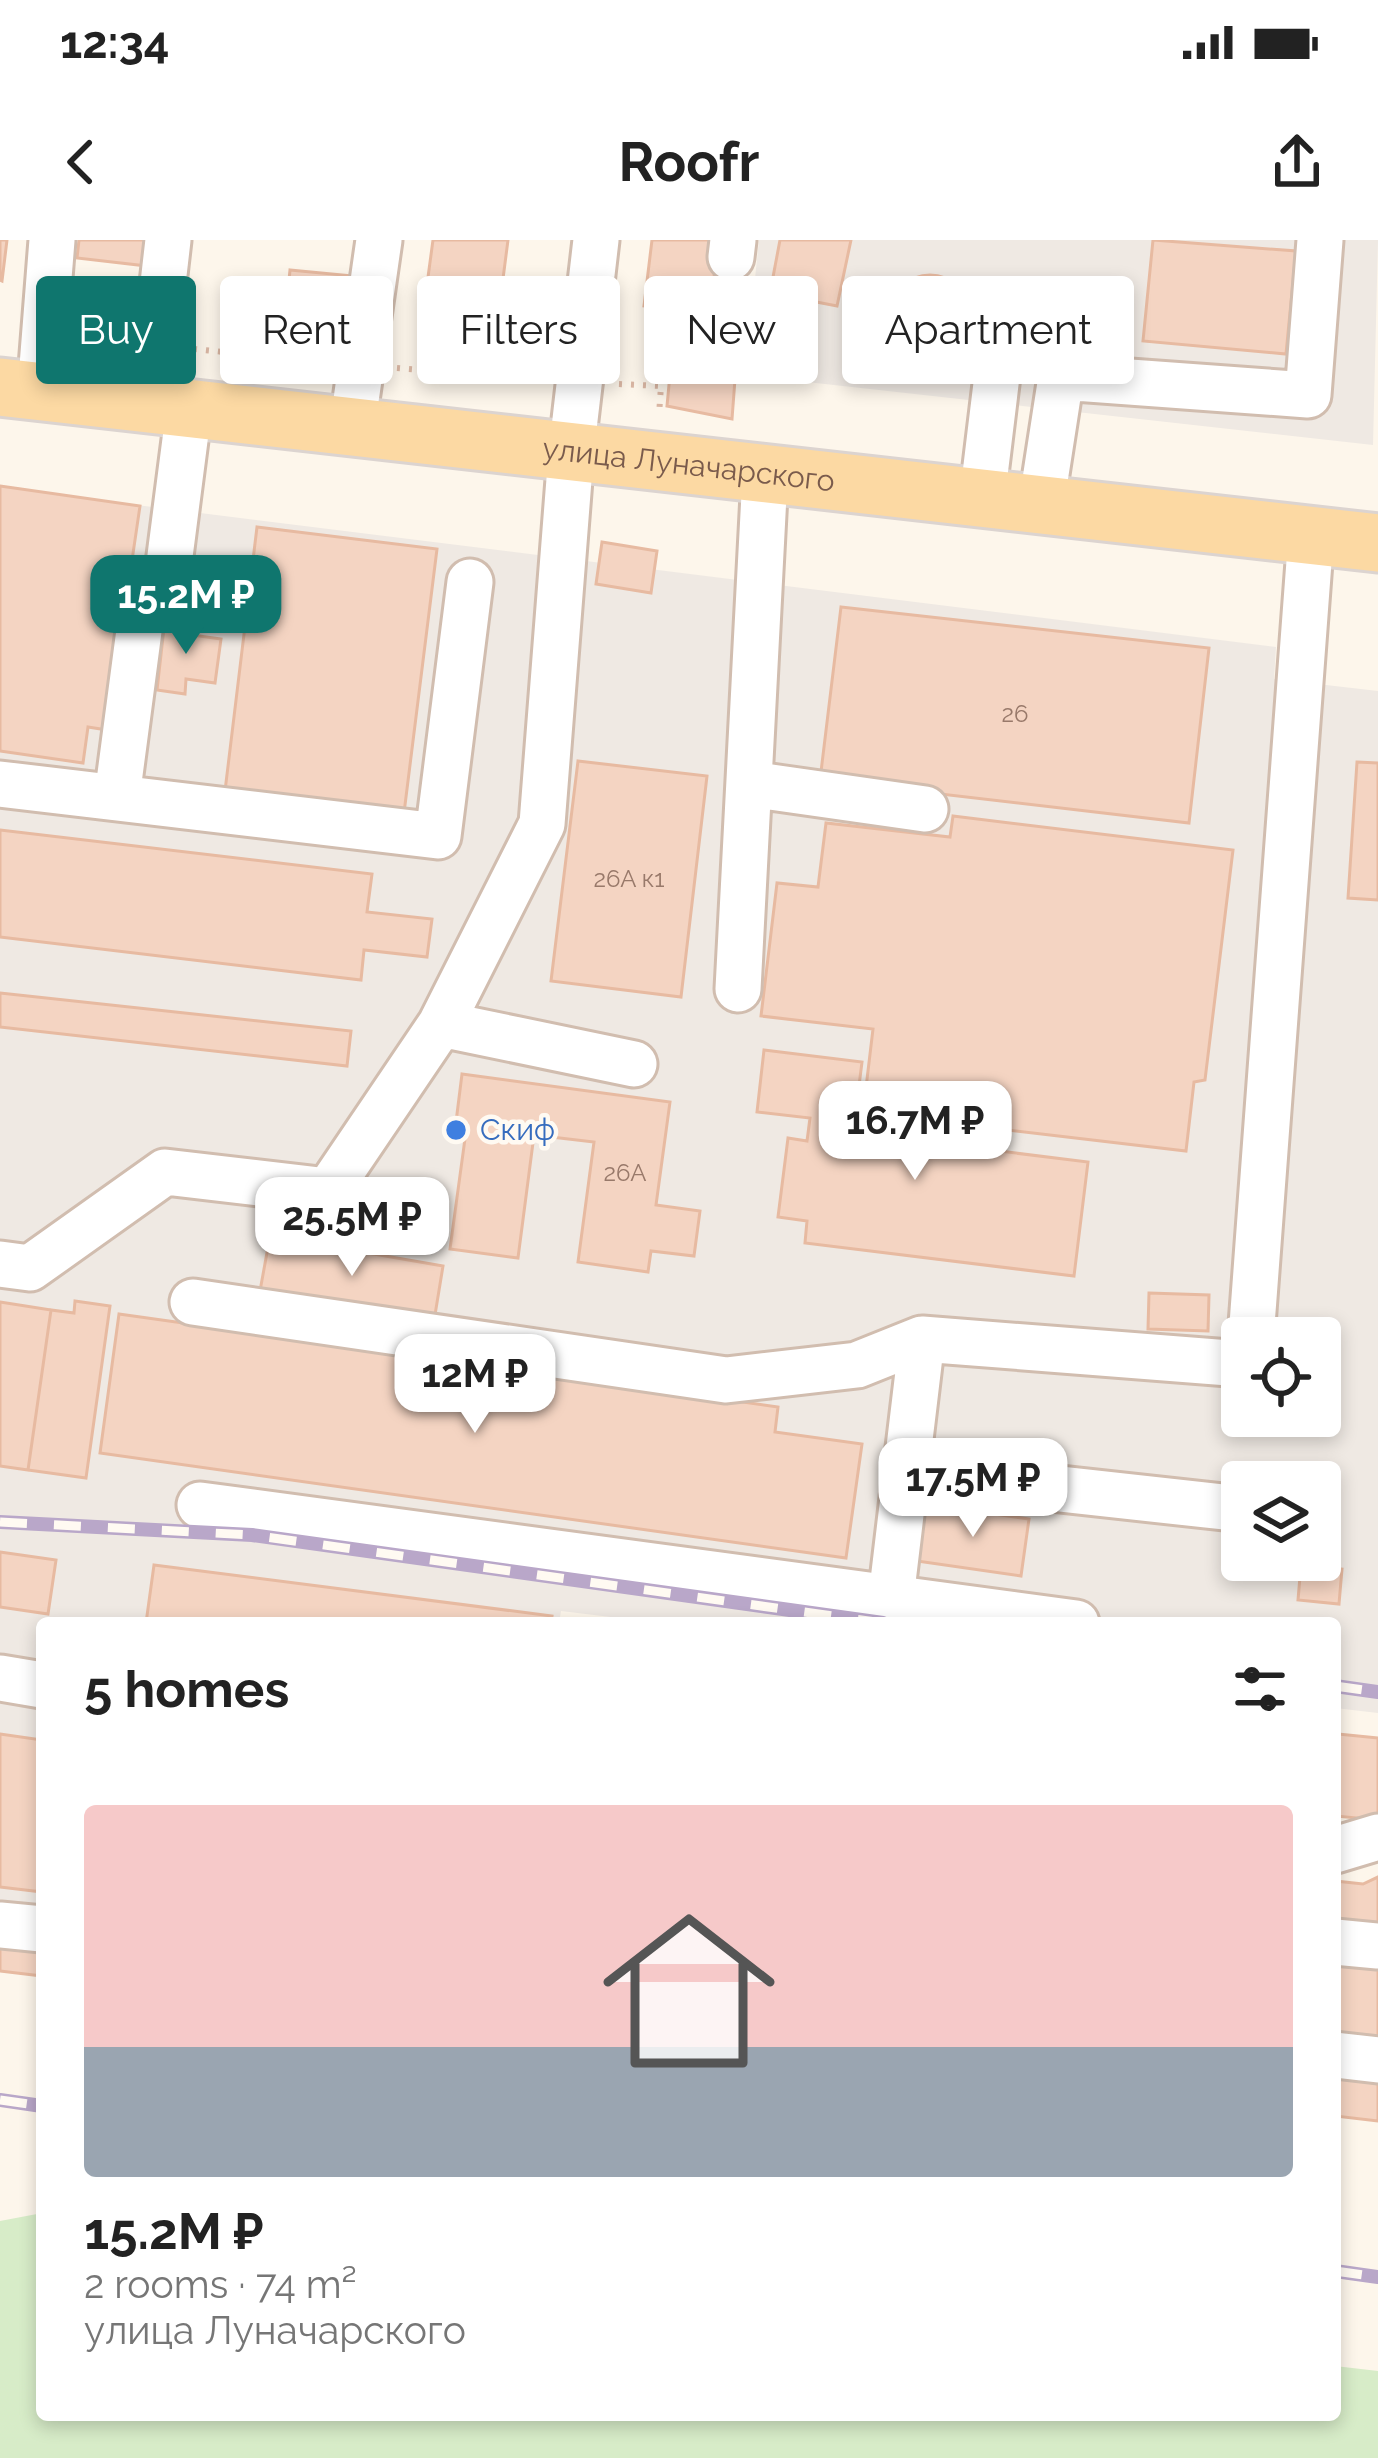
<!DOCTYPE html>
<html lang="en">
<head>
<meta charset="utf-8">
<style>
  :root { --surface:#fff; --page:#f6f6f6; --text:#222; --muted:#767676; --line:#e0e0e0; --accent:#0f766e }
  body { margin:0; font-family:Raleway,sans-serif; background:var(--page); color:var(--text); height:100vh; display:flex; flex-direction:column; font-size:45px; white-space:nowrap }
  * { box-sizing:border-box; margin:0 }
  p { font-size:39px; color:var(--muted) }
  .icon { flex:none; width:66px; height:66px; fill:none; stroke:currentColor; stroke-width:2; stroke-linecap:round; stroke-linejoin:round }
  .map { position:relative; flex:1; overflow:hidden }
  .drawer { position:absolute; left:36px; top:1377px; width:1305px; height:804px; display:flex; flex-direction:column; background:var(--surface); border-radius:12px; box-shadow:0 6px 18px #0003 }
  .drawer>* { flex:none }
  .top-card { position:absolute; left:36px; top:36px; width:1308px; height:108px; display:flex; gap:24px }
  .fabs { position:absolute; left:1221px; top:1077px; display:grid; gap:24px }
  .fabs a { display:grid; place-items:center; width:120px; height:120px; border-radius:12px; background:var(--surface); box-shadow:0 6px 18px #0003; font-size:60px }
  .price { position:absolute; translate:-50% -102px; padding:0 27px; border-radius:24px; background:#fff; color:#222; font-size:39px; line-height:78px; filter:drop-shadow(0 3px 6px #0008) }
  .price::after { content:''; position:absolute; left:50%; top:72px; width:36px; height:27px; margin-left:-18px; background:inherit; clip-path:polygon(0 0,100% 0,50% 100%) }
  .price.active { background:var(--accent); color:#fff }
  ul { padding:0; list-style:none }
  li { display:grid; align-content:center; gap:24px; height:636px; padding:0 48px }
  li+li { border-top:3px solid var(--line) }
  li span { display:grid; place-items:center; height:372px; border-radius:12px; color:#555 }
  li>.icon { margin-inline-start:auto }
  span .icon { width:216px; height:216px; fill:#fffc; stroke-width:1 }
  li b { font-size:51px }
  h2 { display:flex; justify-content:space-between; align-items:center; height:144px; padding:0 48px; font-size:51px }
  .chip { padding:0 42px; border-radius:12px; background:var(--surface); box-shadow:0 6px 18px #0003; font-size:42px; line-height:108px }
  .chip.active { background:var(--accent); color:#fff }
  .status { display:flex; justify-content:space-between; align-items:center; height:84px; padding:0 60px; background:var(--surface); direction:ltr }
  .status svg { height:33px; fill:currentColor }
  header { display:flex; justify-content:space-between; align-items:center; height:156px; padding:0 48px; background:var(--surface); font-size:54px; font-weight:700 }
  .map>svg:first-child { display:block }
  .industrial { fill:#efe9e3; fill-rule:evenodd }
  .green { fill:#d7ecc8 }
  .building { fill:#f4d4c2; stroke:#e7baa1; stroke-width:3 }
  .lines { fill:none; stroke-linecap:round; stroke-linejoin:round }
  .minor-casing { stroke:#d1bdaf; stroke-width:51 }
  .major-casing { stroke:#dcd4d0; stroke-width:63 }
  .path { stroke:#dab7a4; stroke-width:6; stroke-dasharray:3 9; stroke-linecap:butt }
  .minor { stroke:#fff; stroke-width:45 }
  .major { stroke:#fcd9a3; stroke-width:57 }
  .rail-casing { stroke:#b9a7c9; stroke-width:14 }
  .rail { stroke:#fffaf2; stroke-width:9; stroke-dasharray:27; stroke-linecap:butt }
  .shop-dot { fill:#3f7fe0; stroke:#fffaf2; stroke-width:4.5 }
  .labels { text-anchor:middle; stroke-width:9; stroke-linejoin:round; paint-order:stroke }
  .number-label { font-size:24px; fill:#98796a }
  .street-label { font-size:30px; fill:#7a5b4c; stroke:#fffaf2 }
  .shop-label { font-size:30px; fill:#366cbe; stroke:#fffaf2; text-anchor:start }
</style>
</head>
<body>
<div class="status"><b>12:34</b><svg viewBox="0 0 49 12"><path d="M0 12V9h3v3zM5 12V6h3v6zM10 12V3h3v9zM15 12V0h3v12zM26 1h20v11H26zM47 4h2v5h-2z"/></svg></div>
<header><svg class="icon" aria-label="back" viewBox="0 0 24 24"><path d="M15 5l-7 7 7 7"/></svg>Roofr<svg class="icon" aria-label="share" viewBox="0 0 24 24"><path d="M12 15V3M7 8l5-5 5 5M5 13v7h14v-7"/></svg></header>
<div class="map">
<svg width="1378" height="2218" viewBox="0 0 1378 2218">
  <rect width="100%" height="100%" fill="#fdf6eb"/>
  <path class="industrial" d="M759,0H1378L1373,205L745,135Z
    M0,248L1276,407L1274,439L1378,451V1473L1335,1468V1383H660L561,1371L559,1383H42V1670L0,1665ZM1242,1098H1320V1176H1242ZM1242,1242H1320V1320H1242Z"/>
  <path class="green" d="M37,1974L42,1975V2175H1335V2126L1378,2131V2218H0V1981Z"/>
  <path class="building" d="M0,0H7L2,41L0,40Z
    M79,0H150L147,26L77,18Z
    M433,0H508L500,62L426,52Z
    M652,0H718L710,74L644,66Z
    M780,0H851L837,66L770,53Z
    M1153,0L1296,11L1286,114L1143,101Z
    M290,30L364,37L360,86L285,79Z
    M892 73a38 38 0 1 1 76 0a38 38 0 1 1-76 0Z
    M736,126L732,179L667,166L670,134Z
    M0,246L140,266L107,490L88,487L83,523L0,511Z
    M257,287L437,309L404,573L225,551Z
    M602,302L657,311L651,353L596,344Z
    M841,367L1209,408L1189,583L820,540Z
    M165,379L193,382L192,395L221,399L215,443L186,439L185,454L157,450Z
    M578,521L707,536L681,757L551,741Z
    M1357,522L1378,523V660L1348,658Z
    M953,576L1233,610L1205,840L1194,842L1186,911L863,873L873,789L761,776L777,643L818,647L826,583L950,597Z
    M0,590L372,634L367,672L432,679L427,717L364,710L361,740L0,697Z
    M0,753L351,791L347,826L0,787Z
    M764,810L862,822L853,893L1088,922L1074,1036L805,1003L807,981L778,977L788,898L807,901L810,878L757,872Z
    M462,834L670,862L656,965L700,971L694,1016L651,1011L648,1032L578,1022L594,902L534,895L518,1018L450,1009L467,884L456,882Z
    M270,996L443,1026L434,1081L260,1051Z
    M1149,1053L1209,1055L1208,1091L1148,1089Z
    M75,1061L110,1066L86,1238L28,1230L51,1070L74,1073Z
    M0,1062L51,1070L28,1230L0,1226Z
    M119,1074L778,1167L775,1192L862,1204L846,1318L100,1213Z
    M925,1264L1029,1279L1021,1336L917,1321Z
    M0,1312L56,1320L48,1374L0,1367Z
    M154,1325L552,1376L551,1383H146Z
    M1301,1325L1342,1329L1339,1364L1298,1360Z
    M0,1494L42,1500V1652L0,1647Z
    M1338,1494L1378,1498V1580L1335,1576Z
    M1378,1637V1691L1335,1687V1641L1363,1644Z
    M0,1694L42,1699V1736L0,1731Z
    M1335,1723L1378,1728V1809L1335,1804Z
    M1335,1831L1378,1835V1881L1335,1876Z"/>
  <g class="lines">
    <g class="minor-casing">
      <path id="minor" d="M731,17L733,0
        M40,152L52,0
        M149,165L168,0
        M352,188L379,0
        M982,259L1005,70
        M1041,266L1061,137L1308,155L1320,0
        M0,544L438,596L470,342
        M749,544L925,569
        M117,557L140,383L166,347L189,169
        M738,749L765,236
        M441,784L634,824
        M0,1024L30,1028L165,932L328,951L441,784L542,584L571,214L596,0
        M193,1062L726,1140L857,1125L922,1099L1242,1124
        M1251,1098L1311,295
        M907,1232L1242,1269
        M200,1265L1076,1383
        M891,1358L922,1099
        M0,1438L42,1445
        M1335,1610L1378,1597
        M0,1685L42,1689
        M1335,1702L1378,1706
        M1335,1815L1378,1820"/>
    </g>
    <g class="major-casing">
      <g id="major">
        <path id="s1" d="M0,147L1378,303"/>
      </g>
    </g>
    <path class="path" d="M81,96L116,101
      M194,109L324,122
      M397,128L540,139
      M619,144L661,146L659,175"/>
    <use href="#minor" class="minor"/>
    <use href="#major" class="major"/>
    <g class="rail-casing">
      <path id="rail" d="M0,1282L252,1295L883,1383
        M1335,1446L1378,1452
        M0,1860L42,1866
        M1335,2031L1378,2037"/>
    </g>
    <use href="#rail" class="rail"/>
  </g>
  <circle class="shop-dot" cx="456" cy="890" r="12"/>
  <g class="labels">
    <g class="number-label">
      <text x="1015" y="482">26</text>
      <text x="629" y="647">26А к1</text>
      <text x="625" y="941">26А</text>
    </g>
    <g class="street-label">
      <text dy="10" stroke="none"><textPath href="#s1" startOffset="693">улица Луначарского</textPath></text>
    </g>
    <g class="shop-label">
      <text x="480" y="900">Скиф</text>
    </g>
  </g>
</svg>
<div class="fabs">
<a><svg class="icon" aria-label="locate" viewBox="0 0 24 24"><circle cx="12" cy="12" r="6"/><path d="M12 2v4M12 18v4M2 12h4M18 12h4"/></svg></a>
<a><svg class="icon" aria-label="layers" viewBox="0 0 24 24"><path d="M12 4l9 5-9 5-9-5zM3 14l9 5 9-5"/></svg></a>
</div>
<b class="price active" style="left:186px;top:417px">15.2M ₽</b>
<b class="price" style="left:915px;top:943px">16.7M ₽</b>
<b class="price" style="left:352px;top:1039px">25.5M ₽</b>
<b class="price" style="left:475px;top:1196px">12M ₽</b>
<b class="price" style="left:973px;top:1300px">17.5M ₽</b>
<div class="top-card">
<a class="chip active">Buy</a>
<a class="chip">Rent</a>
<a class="chip">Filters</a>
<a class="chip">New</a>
<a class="chip">Apartment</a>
</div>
<section class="drawer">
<h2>5 homes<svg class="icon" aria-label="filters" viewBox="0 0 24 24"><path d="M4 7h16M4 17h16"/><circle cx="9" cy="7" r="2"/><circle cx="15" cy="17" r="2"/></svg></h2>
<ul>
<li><span style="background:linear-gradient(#f6c9c9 65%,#9aa5b1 0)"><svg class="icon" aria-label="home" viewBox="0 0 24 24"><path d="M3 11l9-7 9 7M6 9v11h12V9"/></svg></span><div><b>15.2M ₽</b><p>2 rooms · 74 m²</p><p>улица Луначарского</p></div></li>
</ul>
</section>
</div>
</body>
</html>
